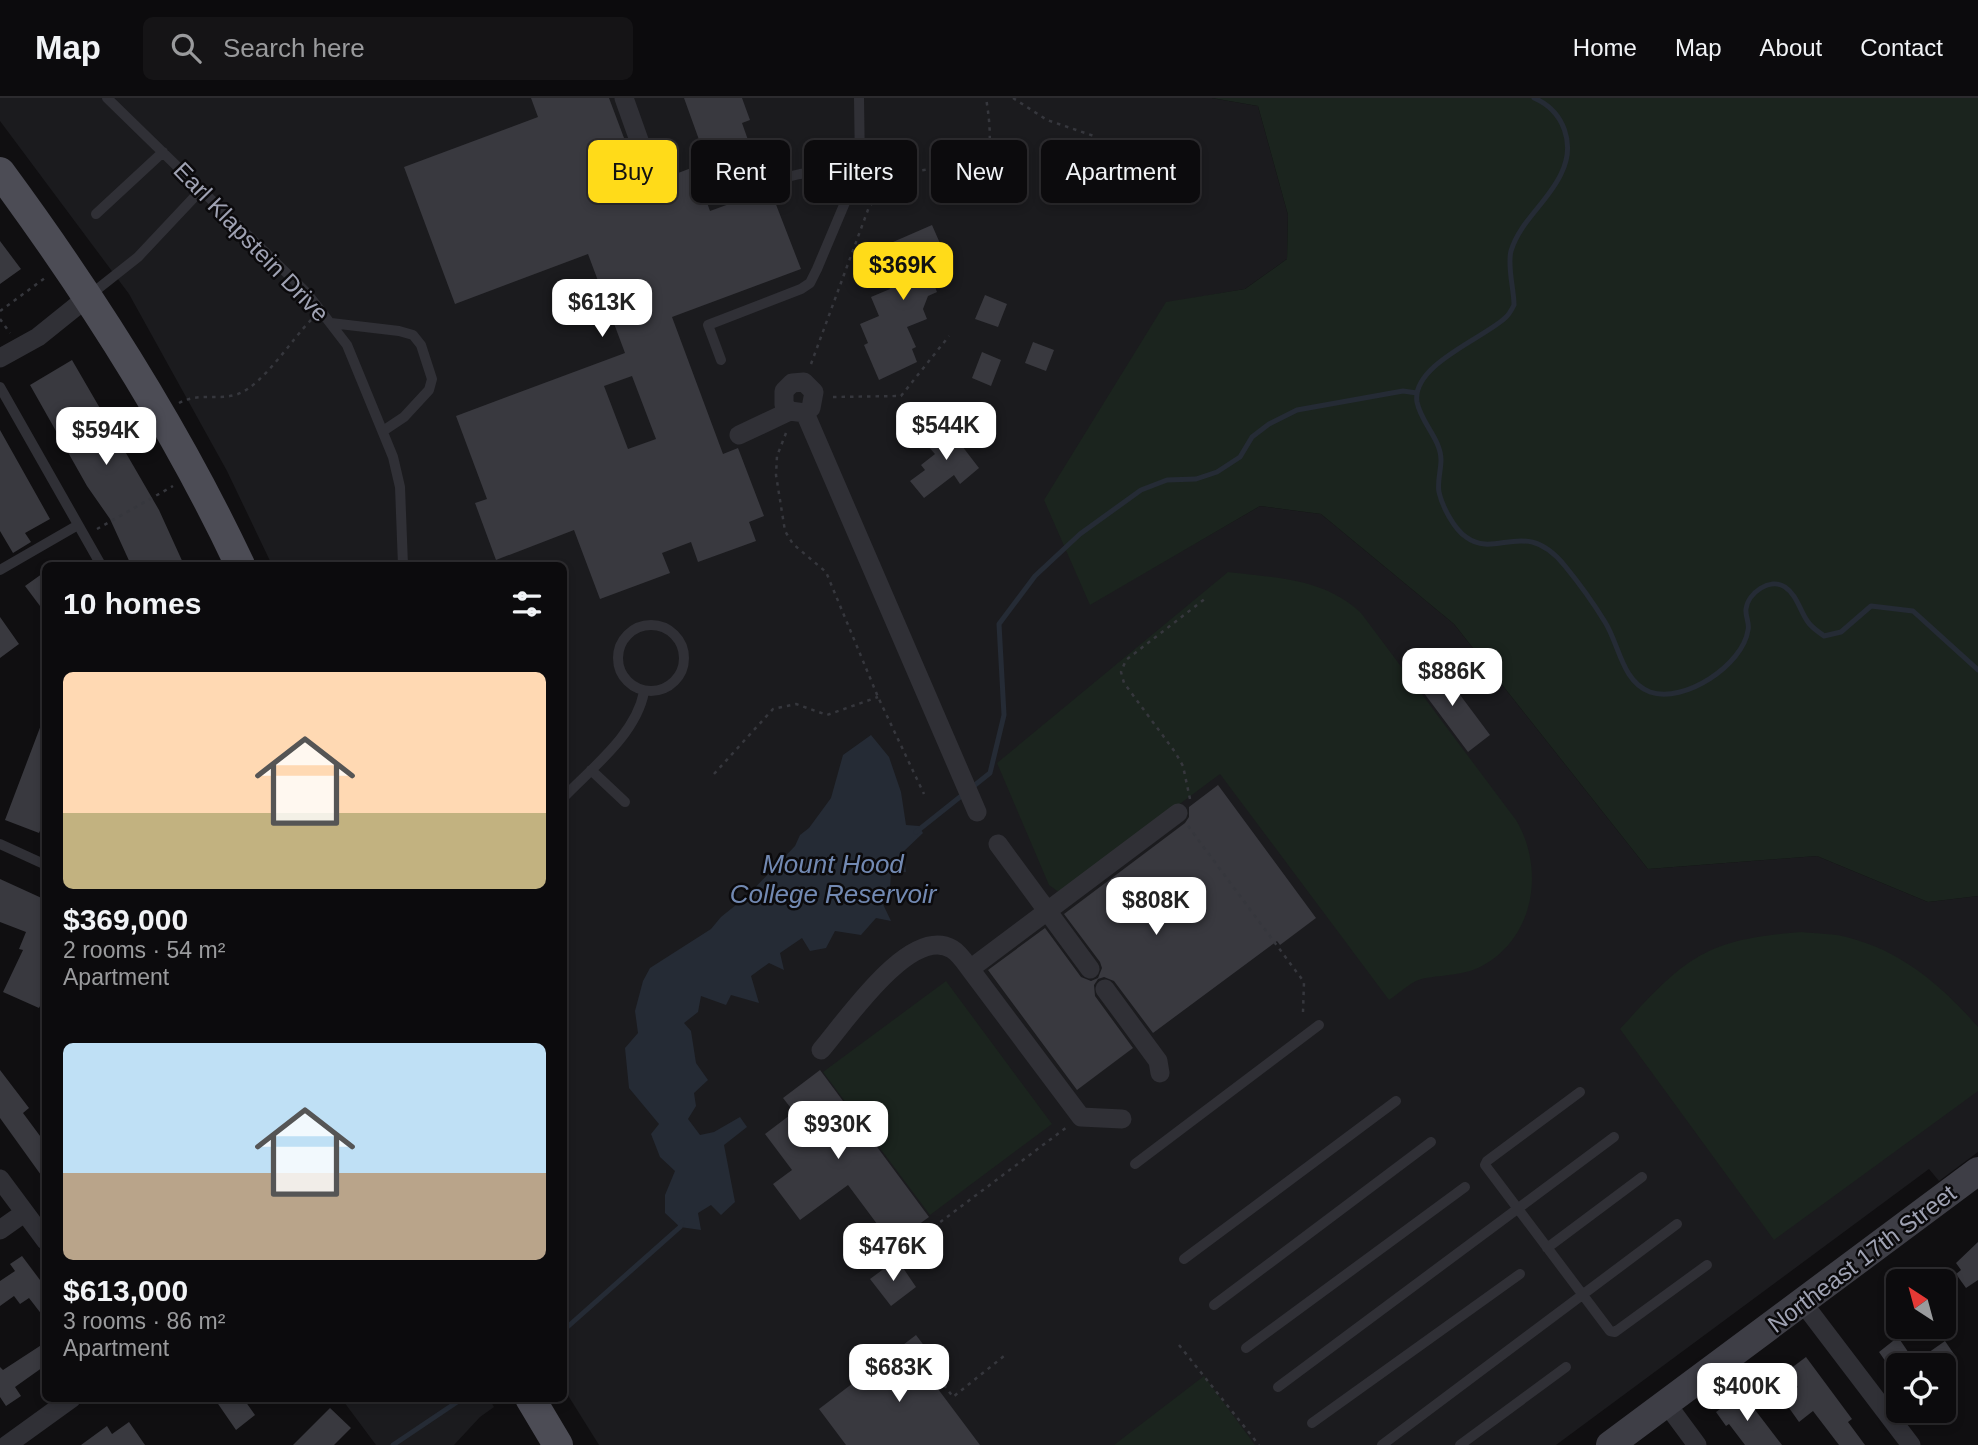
<!DOCTYPE html>
<html lang="en">
<head>
<meta charset="utf-8">
<style>
  :root { --surface:#0c0b0d; --page:#151416; --text:#f1f3f6; --muted:#9a9b9d; --line:#2c2b2e; --accent:#ffdb19 }
  body { margin:0; font-family:Arial,sans-serif; background:var(--page); color:var(--text); height:100vh; display:flex; flex-direction:column; font-size:26px; white-space:nowrap }
  * { box-sizing:border-box; margin:0 }
  p { font-size:23px; color:var(--muted) }
  .icon { flex:none; width:38px; height:38px; fill:none; stroke:currentColor; stroke-width:2; stroke-linecap:round; stroke-linejoin:round }
  .map { position:relative; flex:1; overflow:hidden }
  .sheet { position:absolute; left:42px; top:464px; width:525px; height:840px; display:flex; flex-direction:column; background:var(--surface); border-radius:10px; box-shadow:0 4px 10px #0003,0 0 0 2px var(--line) }
  .sheet>* { flex:none }
  .top-card { position:absolute; left:588px; top:42px; width:665px; height:63px; display:flex; gap:14px }
  .needle { width:46px; rotate:324deg }
  .buttons { position:absolute; left:1886px; top:1171px; display:grid; gap:14px }
  .buttons a { display:grid; place-items:center; width:70px; height:70px; border-radius:10px; background:var(--surface); box-shadow:0 4px 10px #0003,0 0 0 2px var(--line); font-size:35px }
  .price { position:absolute; translate:-50% -60px; padding:0 16px; border-radius:14px; background:#fff; color:#222; font-size:23px; line-height:46px; filter:drop-shadow(0 2px 4px #0008) }
  .price::after { content:''; position:absolute; left:50%; top:42px; width:21px; height:16px; margin-left:-10px; background:inherit; clip-path:polygon(0 0,100% 0,50% 100%) }
  .price.active { background:var(--accent); color:#111 }
  ul { padding:0; list-style:none }
  li { display:grid; align-content:center; gap:14px; height:371px; padding:0 21px }
  li span { display:grid; place-items:center; height:217px; border-radius:10px; color:#555 }
  li>.icon { margin-inline-start:auto }
  span .icon { width:126px; height:126px; fill:#fffc; stroke-width:1 }
  li b { font-size:30px }
  h2 { display:flex; justify-content:space-between; align-items:center; height:84px; padding:0 21px; font-size:30px }
  .chip { padding:0 24px; border-radius:10px; background:var(--surface); box-shadow:0 4px 10px #0003,0 0 0 2px var(--line); font-size:24px; line-height:63px }
  .chip.active { background:var(--accent); color:#111 }
  header { display:flex; align-items:center; gap:42px; box-sizing:border-box; height:98px; padding:0 35px; background:var(--surface); border-bottom:2px solid var(--line) }
  header strong { font-size:33px }
  nav { display:flex; gap:38px; margin-inline-start:auto; font-size:24px }
  .search { width:490px; height:63px; background:var(--page); display:flex; align-items:center; gap:18px; box-sizing:border-box; padding:0 24px; border-radius:10px; color:var(--muted); font-size:26px }
  .map>svg:first-child { display:block }
  .built { fill:#1b1b1e }
  .green { fill:#1b241e }
  .water { fill:#252b35 }
  .lines { fill:none; stroke-linecap:round; stroke-linejoin:round }
  .stream { stroke:#252b35; stroke-width:5 }
  .building { fill:#39393f; fill-rule:evenodd }
  .path { stroke:#36373d; stroke-width:2.5; stroke-dasharray:3.5 5; stroke-linecap:butt }
  .lane { stroke:#303036; stroke-width:10 }
  .street { stroke:#303036; stroke-width:19 }
  .secondary { stroke:#3e3e46; stroke-width:28 }
  .primary { stroke:#4c4c55; stroke-width:30 }
  .labels { text-anchor:middle; stroke-width:5; stroke-linejoin:round; paint-order:stroke }
  .street-label { font-size:24px; fill:#9fa2b3; stroke:#0b0a0c }
  .water-label { font-size:26px; font-style:italic; fill:#7289b2; stroke:#0b0a0c }
</style>
</head>
<body>
<header>
<strong>Map</strong>
<div class="search"><svg class="icon" aria-label="search" viewBox="0 0 24 24"><circle cx="10" cy="10" r="6"/><path d="M15 15l6 6"/></svg>Search here</div>
<nav><a>Home</a><a>Map</a><a>About</a><a>Contact</a></nav>
</header>
<div class="map">
<svg width="1978" height="1347" viewBox="0 0 1978 1347">
  <rect width="100%" height="100%" fill="#100f11"/>
  <path class="built" d="M0,0H1212L1258,8L1288,117L1287,161L1245,191L1166,205L1090,506L1260,408L1321,416L1454,526L1648,771L1817,758L1928,804L1978,798V1054L1939,1083L1929,1071L1556,1347H599L564,1291V467H272L227,373L129,196L0,23Z
    M341,1300H489L494,1309L480,1319L454,1347H376Z"/>
  <path class="green" d="M1212,0H1978V798L1928,804L1817,758L1648,771L1454,526L1321,416L1260,408L1090,507L1044,402L1166,204L1245,191L1287,161L1288,117L1258,8Z
    M1228,474C1276,480 1324,480 1361,515L1516,722C1546,772 1534,843 1478,870C1458,879 1428,877 1416,883C1406,888 1398,896 1389,902L1220,676L1060,795L1049,787L997,665Z
    M1802,834C1817,836 1835,835 1850,840C1903,854 1943,889 1978,929V993L1774,1142L1620,931C1685,860 1704,841 1802,834Z
    M946,883L1052,1026L930,1117L823,974Z
    M1204,1278L1255,1347H1114Z"/>
  <path class="water" d="M871,637L889,659L901,694L906,727L919,728L923,735L903,754L906,774H891L890,791L881,802L891,823L876,820L861,837L835,833L826,850L810,853L802,840L780,855L784,872L769,865L751,878L759,905L731,897L726,907L701,898L698,914L684,925L691,933L696,965L708,982L694,995L696,1008L688,1021L700,1037L714,1034L740,1019L747,1029L724,1047L735,1104L721,1117L711,1107L698,1115L701,1132L680,1129L665,1115V1097L675,1073L660,1059L651,1036L659,1026L629,990L625,950L638,935L635,913L643,883L650,870L711,831L721,819L747,798L795,748L800,737L809,730L831,700L843,657Z"/>
  <g class="lines">
    <path class="stream" d="M1534,0C1564,13 1576,46 1561,76C1548,104 1520,123 1511,153C1507,168 1514,191 1514,207C1512,211 1509,217 1505,220C1484,240 1411,267 1417,304C1421,325 1441,341 1441,362C1441,372 1437,385 1439,394C1442,408 1454,431 1466,439C1497,462 1525,418 1565,468C1579,485 1594,506 1605,524C1619,546 1622,584 1650,594C1684,606 1743,567 1748,532C1750,526 1745,518 1746,511C1748,495 1770,479 1785,489C1797,497 1800,513 1808,524C1812,530 1819,534 1824,538L1841,534L1871,508L1913,513L1978,572
      M916,734L990,675L1004,617L999,526L1035,478L1080,436L1141,392L1167,382L1196,381L1217,374L1240,359L1252,339L1269,326L1297,312L1403,293L1417,295
      M564,1232L680,1129L682,1124
      M393,1347L463,1300"/>
  </g>
  <path class="building" d="M531,0H609L642,88L656,87L662,81L694,69L710,113L770,91L801,171L672,219L723,356L738,350L764,418L749,424L756,443L698,464L691,444L662,455L670,475L600,501L574,432L496,462L475,405L487,401L456,318L625,255L588,156L455,206L404,69L538,19ZM632,278L656,341L628,351L604,288Z
    M684,0H742L750,22L742,25L754,59L711,75Z
    M932,127L949,166L929,174L937,194L928,198L923,211L927,221L907,229L916,249L912,251L917,264L879,282L864,247L868,245L860,226L879,218L871,199L890,191L882,171L902,163L893,144Z
    M0,143L21,171L0,186Z
    M985,197L1007,206L998,229L975,221Z
    M1033,244L1054,252L1046,273L1025,265Z
    M982,254L1001,262L991,288L972,280Z
    M72,262L159,412L184,467H131L110,421L87,388L30,287Z
    M955,324L969,342L962,348L979,370L960,386L954,377L924,400L910,383L925,372L921,367L935,356L927,347Z
    M0,332L50,421L25,435L31,444L13,455L0,433Z
    M46,473V516L25,488Z
    M0,519L19,546L0,560Z
    M1437,566L1490,637L1468,654L1415,583Z
    M44,619L46,719L39,735L5,722Z
    M1218,687L1316,820L1280,847L1277,843L1153,935L1114,883L1104,879L1098,881L1094,887L1095,898L1133,950L1077,992L988,872L1045,830L1081,879L1091,883L1098,880L1102,870L1100,864L1064,816L1185,725L1189,719V709Z
    M0,781L46,802V896L39,910L3,894L23,852L19,851L26,834L0,824Z
    M0,972L29,1010L23,1015L46,1046V1084L0,1020Z
    M820,972L929,1119L892,1146L848,1087L800,1122L773,1086L792,1072L765,1036L794,1014L783,1000Z
    M1978,1144V1182L1966,1190L1956,1176L1961,1172L1956,1165Z
    M22,1158L46,1190V1222L29,1200L20,1206L14,1198L0,1208V1183L15,1173L10,1166Z
    M897,1161L916,1189L891,1208L870,1181Z
    M916,1237L950,1282L938,1291L980,1347H846L819,1311Z
    M1898,1239L1915,1264L1945,1243L1956,1259L1944,1267H1899V1283L1879,1254Z
    M46,1244V1267L15,1289L21,1298L6,1308L0,1299V1269L3,1272Z
    M1806,1259L1852,1321L1848,1324L1865,1347H1839L1813,1313L1799,1324L1782,1300L1798,1289L1786,1274Z
    M1742,1295L1759,1317L1782,1347H1745L1729,1326L1726,1328L1716,1314Z
    M214,1300H243L255,1317L236,1332Z
    M330,1310L351,1330L334,1347H293Z
    M129,1324L145,1347H81L107,1328L112,1336Z"/>
  <g class="lines">
    <path class="path" d="M1013,0L1047,22L1094,38
      M897,76L931,71L934,65
      M983,83C992,53 991,30 986,0
      M0,213L45,180
      M0,221L10,235
      M811,266L869,109L897,76L890,51L882,46L873,50
      M833,299L901,298L949,238
      M179,305C199,294 218,303 238,296C263,287 292,241 311,222
      M786,335L777,358L776,377L785,433L793,446L826,474L878,599L924,696
      M97,431L173,388
      M714,676L773,611L796,606L827,617L878,599
      M1190,701L1183,668L1175,654L1124,585L1121,574L1126,562L1206,500
      M1188,728L1304,884L1303,914
      M879,1170L1067,1029
      M1179,1247L1259,1347
      M944,1287L953,1299L1004,1258"/>
    <path class="lane" d="M107,0L307,195L347,247L393,359L400,389L403,467
      M757,86L800,76L860,69
      M96,116L163,54
      M90,197L138,159L201,92
      M331,225L399,233L413,237L421,247L432,281L429,292L404,319L383,333
      M721,262L708,227L801,191L810,185L817,171L860,69L859,0
      M0,289L101,467
      M0,472L78,427
      M618 560a33 33 0 1 1 66 0a33 33 0 1 1-66 0Z
      M591,672L625,704
      M564,699C593,669 636,636 644,594
      M0,746L46,767
      M1580,994L1487,1063L1485,1067L1610,1233L1615,1234L1707,1167
      M1135,1066L1319,927
      M1547,1150L1642,1079
      M1184,1161L1396,1003
      M1214,1207L1431,1044
      M1246,1250L1465,1089
      M1278,1289L1614,1039
      M1312,1325L1520,1176
      M1382,1347L1677,1126
      M1460,1347L1566,1269"/>
    <path class="street" d="M624,0L651,76
      M0,260L38,239L89,198
      M805,315L977,714
      M739,337L790,313L805,315L811,310L814,294L804,284L792,285L784,293V307L790,313
      M998,746L1090,871
      M1105,891L1158,963L1160,975
      M821,952C844,926 910,826 952,851C959,855 965,864 970,871
      M1122,1021L1081,1019L970,871L1178,715
      M0,1081L46,1143
      M0,1132L24,1115
      M1803,1205L1911,1347
      M1666,1305L1697,1347
      M7,1347L72,1300"/>
    <path class="secondary" d="M1610,1347L1978,1073"/>
    <path class="primary" d="M0,74C92,199 174,327 240,467
      M530,1300L558,1347"/>
  </g>
  <g class="labels">
    <g class="street-label">
      <text transform="translate(251 144) rotate(46)" y="8">Earl Klapstein Drive</text>
      <text transform="translate(1862 1161) rotate(-37)" y="8">Northeast 17th Street</text>
    </g>
    <g class="water-label">
      <text x="833" y="775">Mount Hood<tspan x="833" dy="30">College Reservoir</tspan></text>
    </g>
  </g>
</svg>
<div class="buttons">
<a><svg class="needle" viewBox="-14 -14 28 28"><path d="M0-13l5 13h-10z" fill="#e53935"/><path d="M0 13l5-13h-10z" fill="#9a9b9d"/></svg></a>
<a><svg class="icon" aria-label="locate" viewBox="0 0 24 24"><circle cx="12" cy="12" r="6"/><path d="M12 2v4M12 18v4M2 12h4M18 12h4"/></svg></a>
</div>
<b class="price active" style="left:903px;top:204px">$369K</b>
<b class="price" style="left:602px;top:241px">$613K</b>
<b class="price" style="left:946px;top:364px">$544K</b>
<b class="price" style="left:106px;top:369px">$594K</b>
<b class="price" style="left:1452px;top:610px">$886K</b>
<b class="price" style="left:1156px;top:839px">$808K</b>
<b class="price" style="left:838px;top:1063px">$930K</b>
<b class="price" style="left:893px;top:1185px">$476K</b>
<b class="price" style="left:899px;top:1306px">$683K</b>
<b class="price" style="left:1747px;top:1325px">$400K</b>
<div class="top-card">
<a class="chip active">Buy</a>
<a class="chip">Rent</a>
<a class="chip">Filters</a>
<a class="chip">New</a>
<a class="chip">Apartment</a>
</div>
<section class="sheet">
<h2>10 homes<svg class="icon" aria-label="filters" viewBox="0 0 24 24"><path d="M4 7h16M4 17h16"/><circle cx="9" cy="7" r="2"/><circle cx="15" cy="17" r="2"/></svg></h2>
<ul>
<li><span style="background:linear-gradient(#ffd9b3 65%,#c2b280 0)"><svg class="icon" aria-label="home" viewBox="0 0 24 24"><path d="M3 11l9-7 9 7M6 9v11h12V9"/></svg></span><div><b>$369,000</b><p>2 rooms · 54 m²</p><p>Apartment</p></div></li>
<li><span style="background:linear-gradient(#bfe0f5 60%,#b9a48a 0)"><svg class="icon" aria-label="home" viewBox="0 0 24 24"><path d="M3 11l9-7 9 7M6 9v11h12V9"/></svg></span><div><b>$613,000</b><p>3 rooms · 86 m²</p><p>Apartment</p></div></li>
</ul>
</section>
</div>
</body>
</html>
